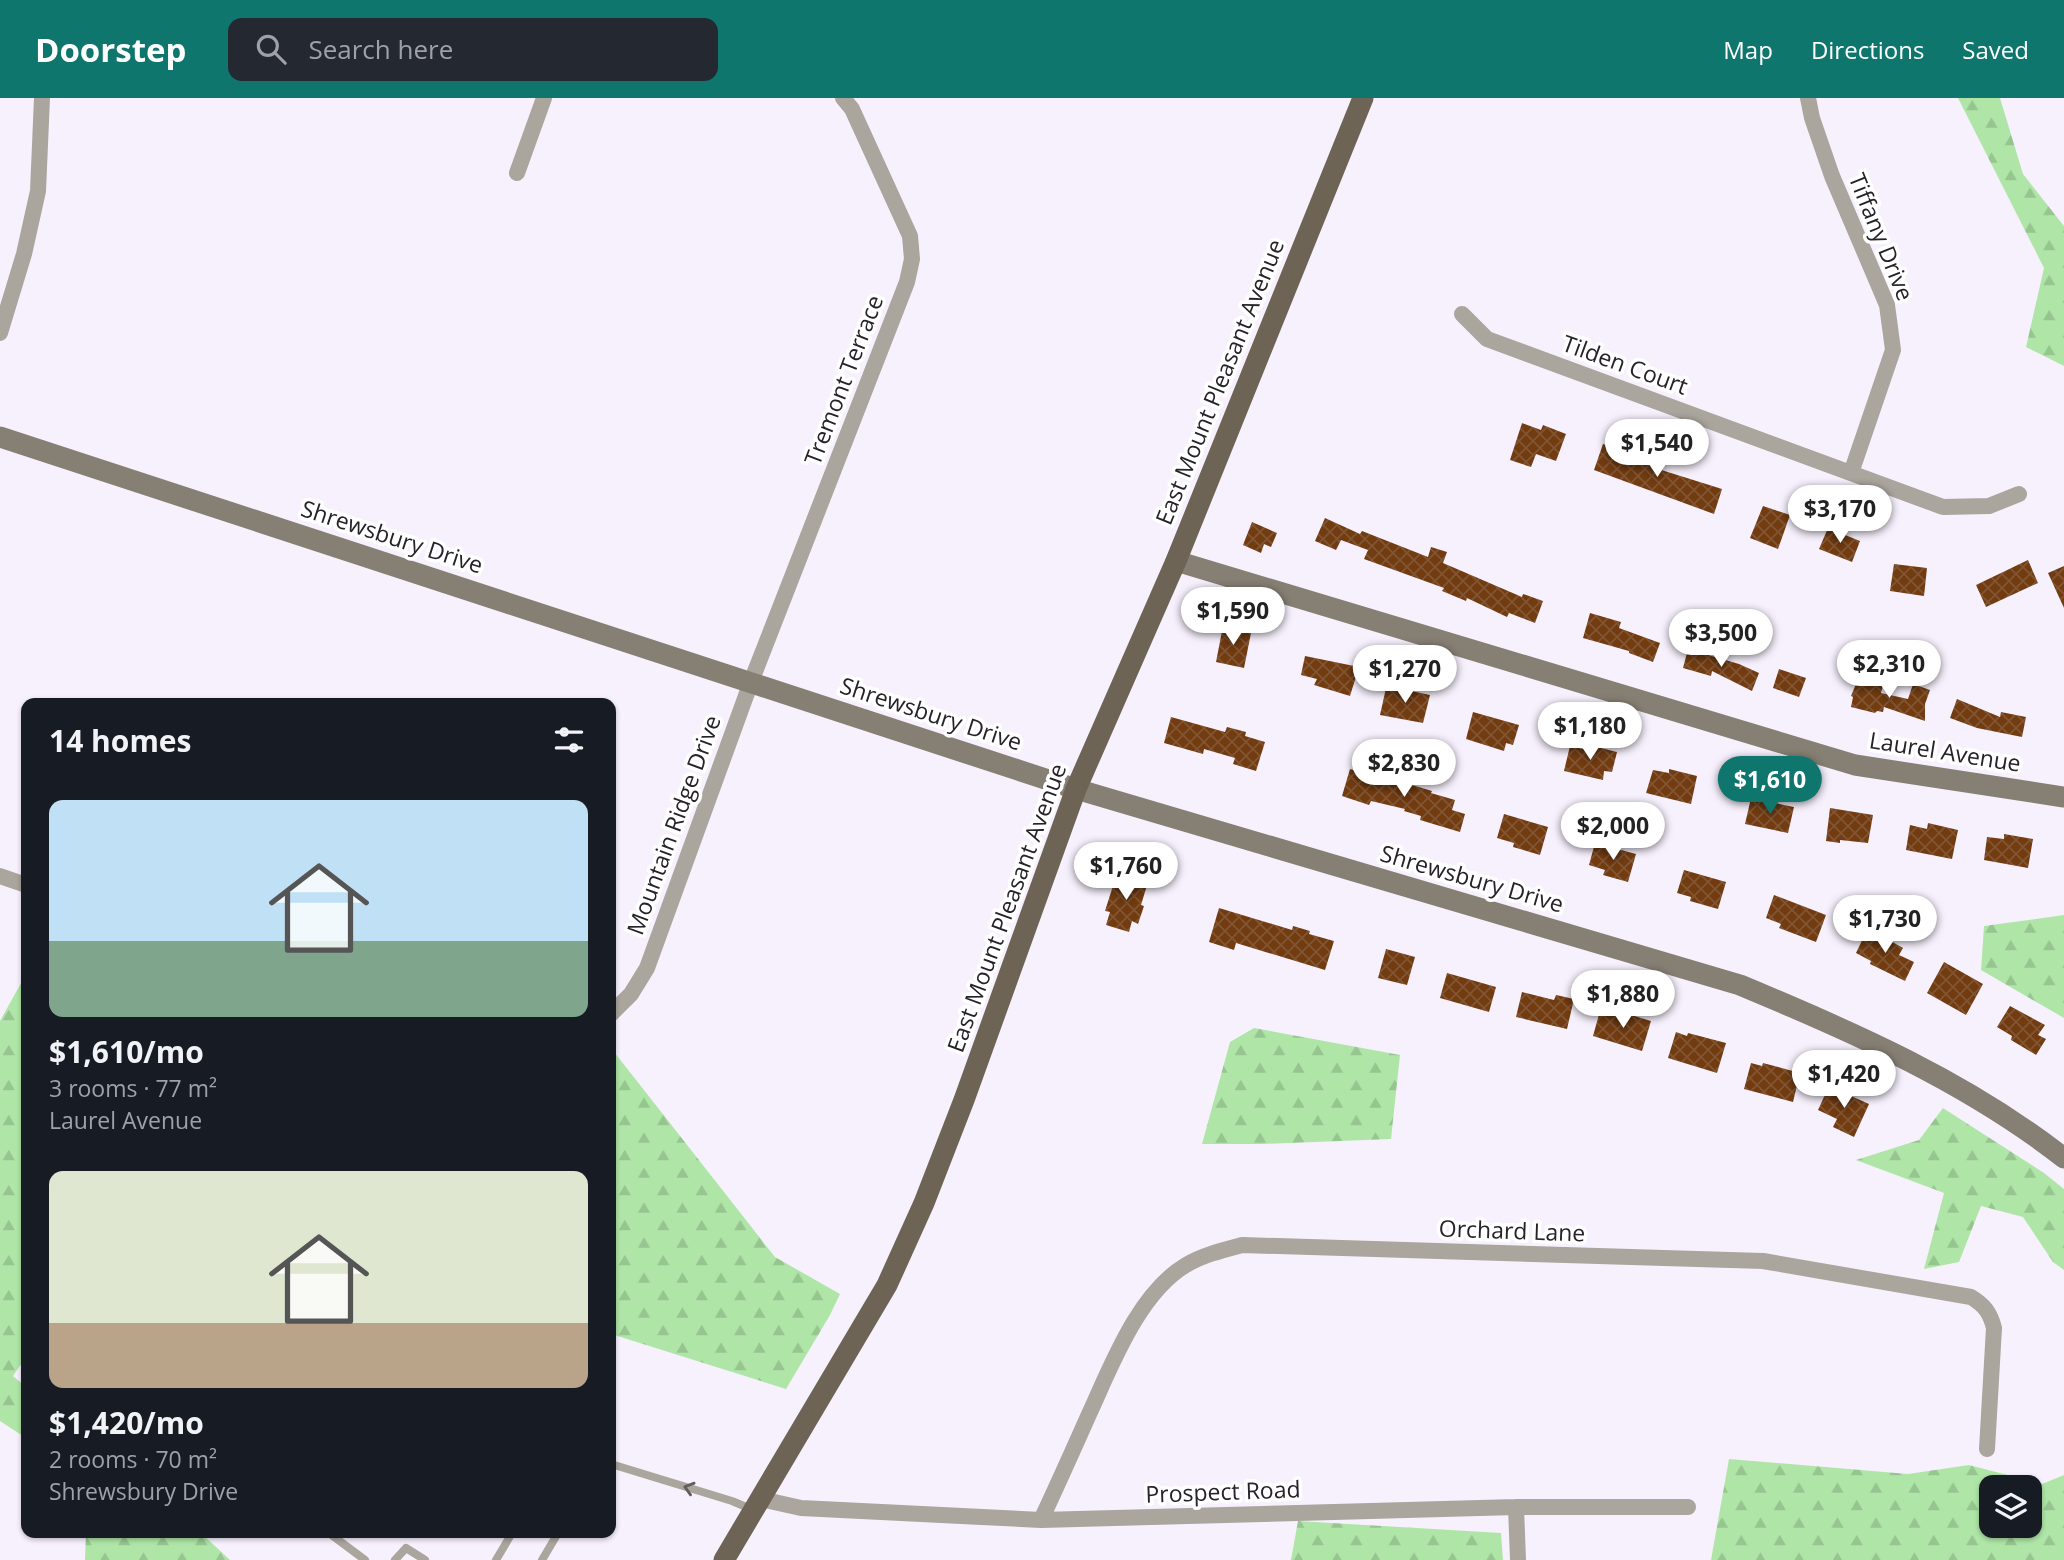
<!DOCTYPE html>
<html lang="en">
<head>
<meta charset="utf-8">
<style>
  :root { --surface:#171b24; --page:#242831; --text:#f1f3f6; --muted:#9ea1a6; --accent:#0f766e }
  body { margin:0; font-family:"Open Sans",sans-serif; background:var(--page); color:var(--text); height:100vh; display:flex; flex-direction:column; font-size:26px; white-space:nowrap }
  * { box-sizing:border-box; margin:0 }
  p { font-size:23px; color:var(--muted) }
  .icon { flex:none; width:38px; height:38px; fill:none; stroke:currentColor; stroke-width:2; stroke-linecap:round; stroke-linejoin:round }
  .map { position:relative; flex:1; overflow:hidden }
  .drawer { position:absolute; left:21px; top:600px; width:595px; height:840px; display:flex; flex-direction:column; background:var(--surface); border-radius:14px; box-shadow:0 2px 5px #0004 }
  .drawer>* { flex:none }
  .controls { position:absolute; left:1979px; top:1377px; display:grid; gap:14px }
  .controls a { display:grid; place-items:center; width:63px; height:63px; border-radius:14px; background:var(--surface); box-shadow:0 2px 5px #0004; font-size:35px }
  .price { position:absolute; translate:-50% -60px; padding:0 16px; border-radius:24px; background:#fff; color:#222; font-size:23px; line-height:46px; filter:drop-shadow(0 2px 4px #0008) }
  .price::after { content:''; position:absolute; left:50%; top:42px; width:21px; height:16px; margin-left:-10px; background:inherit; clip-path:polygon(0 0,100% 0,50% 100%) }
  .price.on { background:var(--accent); color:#fff }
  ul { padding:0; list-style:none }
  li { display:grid; align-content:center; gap:14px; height:371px; padding:0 28px }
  li span { display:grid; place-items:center; height:217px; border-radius:14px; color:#555 }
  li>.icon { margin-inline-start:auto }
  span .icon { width:126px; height:126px; fill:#fffc; stroke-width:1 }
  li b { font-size:30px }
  h2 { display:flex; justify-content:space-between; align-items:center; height:84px; padding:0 28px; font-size:30px }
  header { display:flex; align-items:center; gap:42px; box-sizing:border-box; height:98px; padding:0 35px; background:var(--accent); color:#fff }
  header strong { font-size:33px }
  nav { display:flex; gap:38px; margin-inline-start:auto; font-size:24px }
  .search { width:490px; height:63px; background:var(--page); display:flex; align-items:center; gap:18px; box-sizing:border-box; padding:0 24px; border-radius:14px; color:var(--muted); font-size:26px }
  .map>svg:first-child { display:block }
  .forest { fill:url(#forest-firs); fill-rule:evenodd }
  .building { fill:url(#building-cross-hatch) }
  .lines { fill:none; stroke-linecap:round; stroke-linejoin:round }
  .lane { stroke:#aaa59d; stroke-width:8 }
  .street { stroke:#aaa59d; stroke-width:16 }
  .secondary { stroke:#867f73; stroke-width:21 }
  .primary { stroke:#6d6456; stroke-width:21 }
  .oneway { stroke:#615d5d }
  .labels { text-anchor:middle; stroke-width:7; stroke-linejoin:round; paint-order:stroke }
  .street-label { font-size:23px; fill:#262229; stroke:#fff }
</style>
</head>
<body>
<header>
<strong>Doorstep</strong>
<div class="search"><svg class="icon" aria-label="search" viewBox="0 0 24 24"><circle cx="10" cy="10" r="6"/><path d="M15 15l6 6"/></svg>Search here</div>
<nav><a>Map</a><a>Directions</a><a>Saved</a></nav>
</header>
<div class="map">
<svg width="2064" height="1462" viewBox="0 0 2064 1462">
  <defs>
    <pattern id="forest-firs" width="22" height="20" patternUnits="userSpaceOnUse" patternTransform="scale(1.75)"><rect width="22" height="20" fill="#afe6a7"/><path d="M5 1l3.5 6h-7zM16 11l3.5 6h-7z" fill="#96c590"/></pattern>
    <pattern id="building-cross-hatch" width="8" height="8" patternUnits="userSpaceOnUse" patternTransform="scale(1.75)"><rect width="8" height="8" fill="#723b10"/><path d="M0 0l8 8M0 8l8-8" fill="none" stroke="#815533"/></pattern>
  </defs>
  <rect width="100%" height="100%" fill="#f7f1fd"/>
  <path class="forest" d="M1958,0H2000L2023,76L2064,128V268L2026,249L2044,170Z
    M2064,817V920L1981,872L1984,828Z
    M26,876V1015L21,1021L26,1053V1259L13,1278L26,1289V1340L0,1323V923Z
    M1254,930L1400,957L1391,1041L1262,1046H1202L1230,944Z
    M611,950L775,1159L840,1196L830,1217L786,1291L611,1236Z
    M1943,1010L2044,1075L2064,1091V1172L2053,1164L2023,1119L1981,1108L1959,1164L1924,1171L1944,1095L1856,1062L1919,1042Z
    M1729,1361L1908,1376L1969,1367L2042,1386L2064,1377V1462H1711ZM1992,1390H2030V1428H1992Z
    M1298,1423L1501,1435L1503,1462H1291Z
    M86,1435H201L230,1462H85Z"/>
  <path class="building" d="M1522,325L1541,332L1543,327L1566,336L1556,363L1536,356L1531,369L1510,362Z
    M1603,346L1656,366L1655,370L1722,391L1714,416L1594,372Z
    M1763,408L1790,417L1778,451L1750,440Z
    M1325,420L1360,436L1362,433L1428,459L1431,449L1447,454L1443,465L1522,499L1523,496L1543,503L1535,525L1509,515L1507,519L1467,500L1466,503L1442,493L1444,490L1364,461L1368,452L1341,442L1336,452L1315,443Z
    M1252,424L1277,435L1271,449L1264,446L1261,455L1243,447Z
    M1828,430L1860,443L1852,464L1819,451Z
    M2028,462L2038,485L1986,509L1976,487Z
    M1894,466L1927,470L1924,498L1890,493Z
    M2064,468V510L2048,475Z
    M1590,515L1621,524L1619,530L1660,545L1653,564L1629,555V553L1583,540Z
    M1223,528L1251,535L1244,570L1216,564Z
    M1688,551L1739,566L1759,575L1752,593L1712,573L1711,578L1683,570Z
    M1305,558L1359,569L1350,598L1314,587L1317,581L1301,577Z
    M1779,571L1806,580L1799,599L1773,590Z
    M1858,581L1883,587L1881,595L1908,601L1913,586L1930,592L1925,606V623L1884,609L1883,614L1877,613L1875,615L1851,609L1853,599L1851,598Z
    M1386,590L1402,594V591L1430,597L1423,625L1380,617Z
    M1957,601L2000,619L2001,614L2026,619L2022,639L1977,630L1950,620Z
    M1473,614L1519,627L1513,647L1506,645L1504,653L1466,641Z
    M1171,619L1225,634L1227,629L1246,634L1245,638L1265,644L1256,673L1233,666L1235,660L1204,651L1203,656L1164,645Z
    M1589,647L1617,654L1612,674L1604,673L1603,682L1564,673L1570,648L1587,652Z
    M1350,671L1411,689L1412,687L1432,693L1431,695L1455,702L1452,712L1465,716L1460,734L1420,722L1421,718L1404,713L1405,711L1371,703L1369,707L1342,698Z
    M1669,671L1697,678L1691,706L1646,695L1653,672L1669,675Z
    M1751,700L1794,709L1788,735L1745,726Z
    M1830,710L1873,717L1868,745L1840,742V745L1826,743Z
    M1504,716L1548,729L1540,757L1513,749L1514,745L1497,740Z
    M1928,725L1958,732L1952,761L1906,752L1910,727L1927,731Z
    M2004,736L2033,741L2028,770L1984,762L1987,739L2004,741Z
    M1595,745L1636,756L1628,784L1603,777L1605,772L1589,767Z
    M1684,772L1726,784L1718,811L1690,803L1691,799L1677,795Z
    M1117,775L1148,784L1141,807L1144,808L1138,826L1132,823L1129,834L1106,827L1110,814L1105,813Z
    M1774,797L1826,817L1816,844L1779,830L1781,826L1766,820Z
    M1219,810L1292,832L1293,828L1310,833L1309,836L1334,843L1325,872L1236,845L1234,852L1209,844Z
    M1868,830L1903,850L1899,857L1914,864L1905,883L1870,866L1871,863L1856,855Z
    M1386,851L1415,859L1407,887L1378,880Z
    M1944,864L1983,886L1966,917L1927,895Z
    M1447,875L1496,889L1489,914L1440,900Z
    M1522,894L1554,902L1556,897L1574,901L1567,931L1516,919Z
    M2010,908L2045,927L2038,937L2046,941L2036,957L2011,942L2012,938L1997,929Z
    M1600,913L1620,919L1621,914L1651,923L1642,953L1593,938Z
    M1676,934L1687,938L1688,935L1726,945L1717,975L1668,960Z
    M1751,965L1762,968L1763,965L1800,975L1793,1004L1744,991Z
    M1829,988L1869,1006L1854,1039L1833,1029L1837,1021L1818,1012Z"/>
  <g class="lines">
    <path class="lane" d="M611,1366L732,1403L751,1411
      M329,1435L365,1462
      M395,1462L406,1450L425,1462
      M496,1462L512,1435
      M542,1462L558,1435"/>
    <path class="street" d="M1808,0L1812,20L1832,78L1887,207L1893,252L1851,375
      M517,75L544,0
      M1462,216L1487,241L1943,409L1989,408L2019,396
      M0,235L24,156L38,93L42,0
      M0,778L26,787
      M611,916L631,896L647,870L751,584L907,184L912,161L910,138L852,11L843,0
      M761,1401L801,1410L1041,1422L1516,1409H1688
      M1516,1409L1518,1462
      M1041,1422C1058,1386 1074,1350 1090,1314C1112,1266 1139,1195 1186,1167C1203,1157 1223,1152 1242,1147L1763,1163L1971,1199C1984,1207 1990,1214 1994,1230L1987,1351"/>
    <path class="secondary" d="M0,339L1076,691L1740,887C1853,934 1967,984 2064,1060
      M1176,463L1855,667L2064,699"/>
    <path class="primary" d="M724,1462L887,1187L924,1105L964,1002L1076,691L1176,463L1363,0"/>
  </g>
  <defs><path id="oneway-chevron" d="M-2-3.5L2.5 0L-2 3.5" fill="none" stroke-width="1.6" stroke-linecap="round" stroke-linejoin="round" transform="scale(1.75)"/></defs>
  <use class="oneway" href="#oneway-chevron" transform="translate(689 1390) rotate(-163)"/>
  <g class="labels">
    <g class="street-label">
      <text transform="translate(1881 139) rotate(68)" y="8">Tiffany Drive</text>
      <text transform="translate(1625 267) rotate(20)" y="8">Tilden Court</text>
      <text transform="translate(844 282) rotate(-69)" y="8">Tremont Terrace</text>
      <text transform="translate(1220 284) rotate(-68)" y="8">East Mount Pleasant Avenue</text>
      <text transform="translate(392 439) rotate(18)" y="8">Shrewsbury Drive</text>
      <text transform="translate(931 616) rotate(18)" y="8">Shrewsbury Drive</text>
      <text transform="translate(1945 654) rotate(9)" y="8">Laurel Avenue</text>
      <text transform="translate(674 727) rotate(-70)" y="8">Mountain Ridge Drive</text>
      <text transform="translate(1472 781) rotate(16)" y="8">Shrewsbury Drive</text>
      <text transform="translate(1007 810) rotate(-70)" y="8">East Mount Pleasant Avenue</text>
      <text transform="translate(1512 1133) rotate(2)" y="8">Orchard Lane</text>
      <text transform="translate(1223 1394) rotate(-2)" y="8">Prospect Road</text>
    </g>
  </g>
</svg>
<div class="controls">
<a><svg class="icon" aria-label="layers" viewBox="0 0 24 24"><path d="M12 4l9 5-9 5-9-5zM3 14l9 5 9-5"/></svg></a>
</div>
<b class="price" style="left:1657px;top:381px">$1,540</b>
<b class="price" style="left:1840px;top:447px">$3,170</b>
<b class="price" style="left:1233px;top:549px">$1,590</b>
<b class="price" style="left:1721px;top:571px">$3,500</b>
<b class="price" style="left:1889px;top:602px">$2,310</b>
<b class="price" style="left:1405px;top:607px">$1,270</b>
<b class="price" style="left:1590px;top:664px">$1,180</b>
<b class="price" style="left:1404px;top:701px">$2,830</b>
<b class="price on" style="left:1770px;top:718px">$1,610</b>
<b class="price" style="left:1613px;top:764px">$2,000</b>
<b class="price" style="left:1126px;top:804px">$1,760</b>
<b class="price" style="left:1885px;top:857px">$1,730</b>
<b class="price" style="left:1623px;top:932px">$1,880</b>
<b class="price" style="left:1844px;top:1012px">$1,420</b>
<section class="drawer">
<h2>14 homes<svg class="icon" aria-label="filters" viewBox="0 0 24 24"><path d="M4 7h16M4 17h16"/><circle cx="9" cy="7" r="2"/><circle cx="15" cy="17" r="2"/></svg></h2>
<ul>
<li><span style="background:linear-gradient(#bfe0f5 65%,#7fa58c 0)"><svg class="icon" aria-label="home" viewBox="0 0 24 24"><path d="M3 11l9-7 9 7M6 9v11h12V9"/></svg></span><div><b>$1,610/mo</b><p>3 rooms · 77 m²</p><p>Laurel Avenue</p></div></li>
<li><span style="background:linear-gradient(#dfe7d0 70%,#b9a48a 0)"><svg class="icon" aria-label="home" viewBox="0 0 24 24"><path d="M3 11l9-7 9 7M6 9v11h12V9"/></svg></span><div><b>$1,420/mo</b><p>2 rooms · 70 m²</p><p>Shrewsbury Drive</p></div></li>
</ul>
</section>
</div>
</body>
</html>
